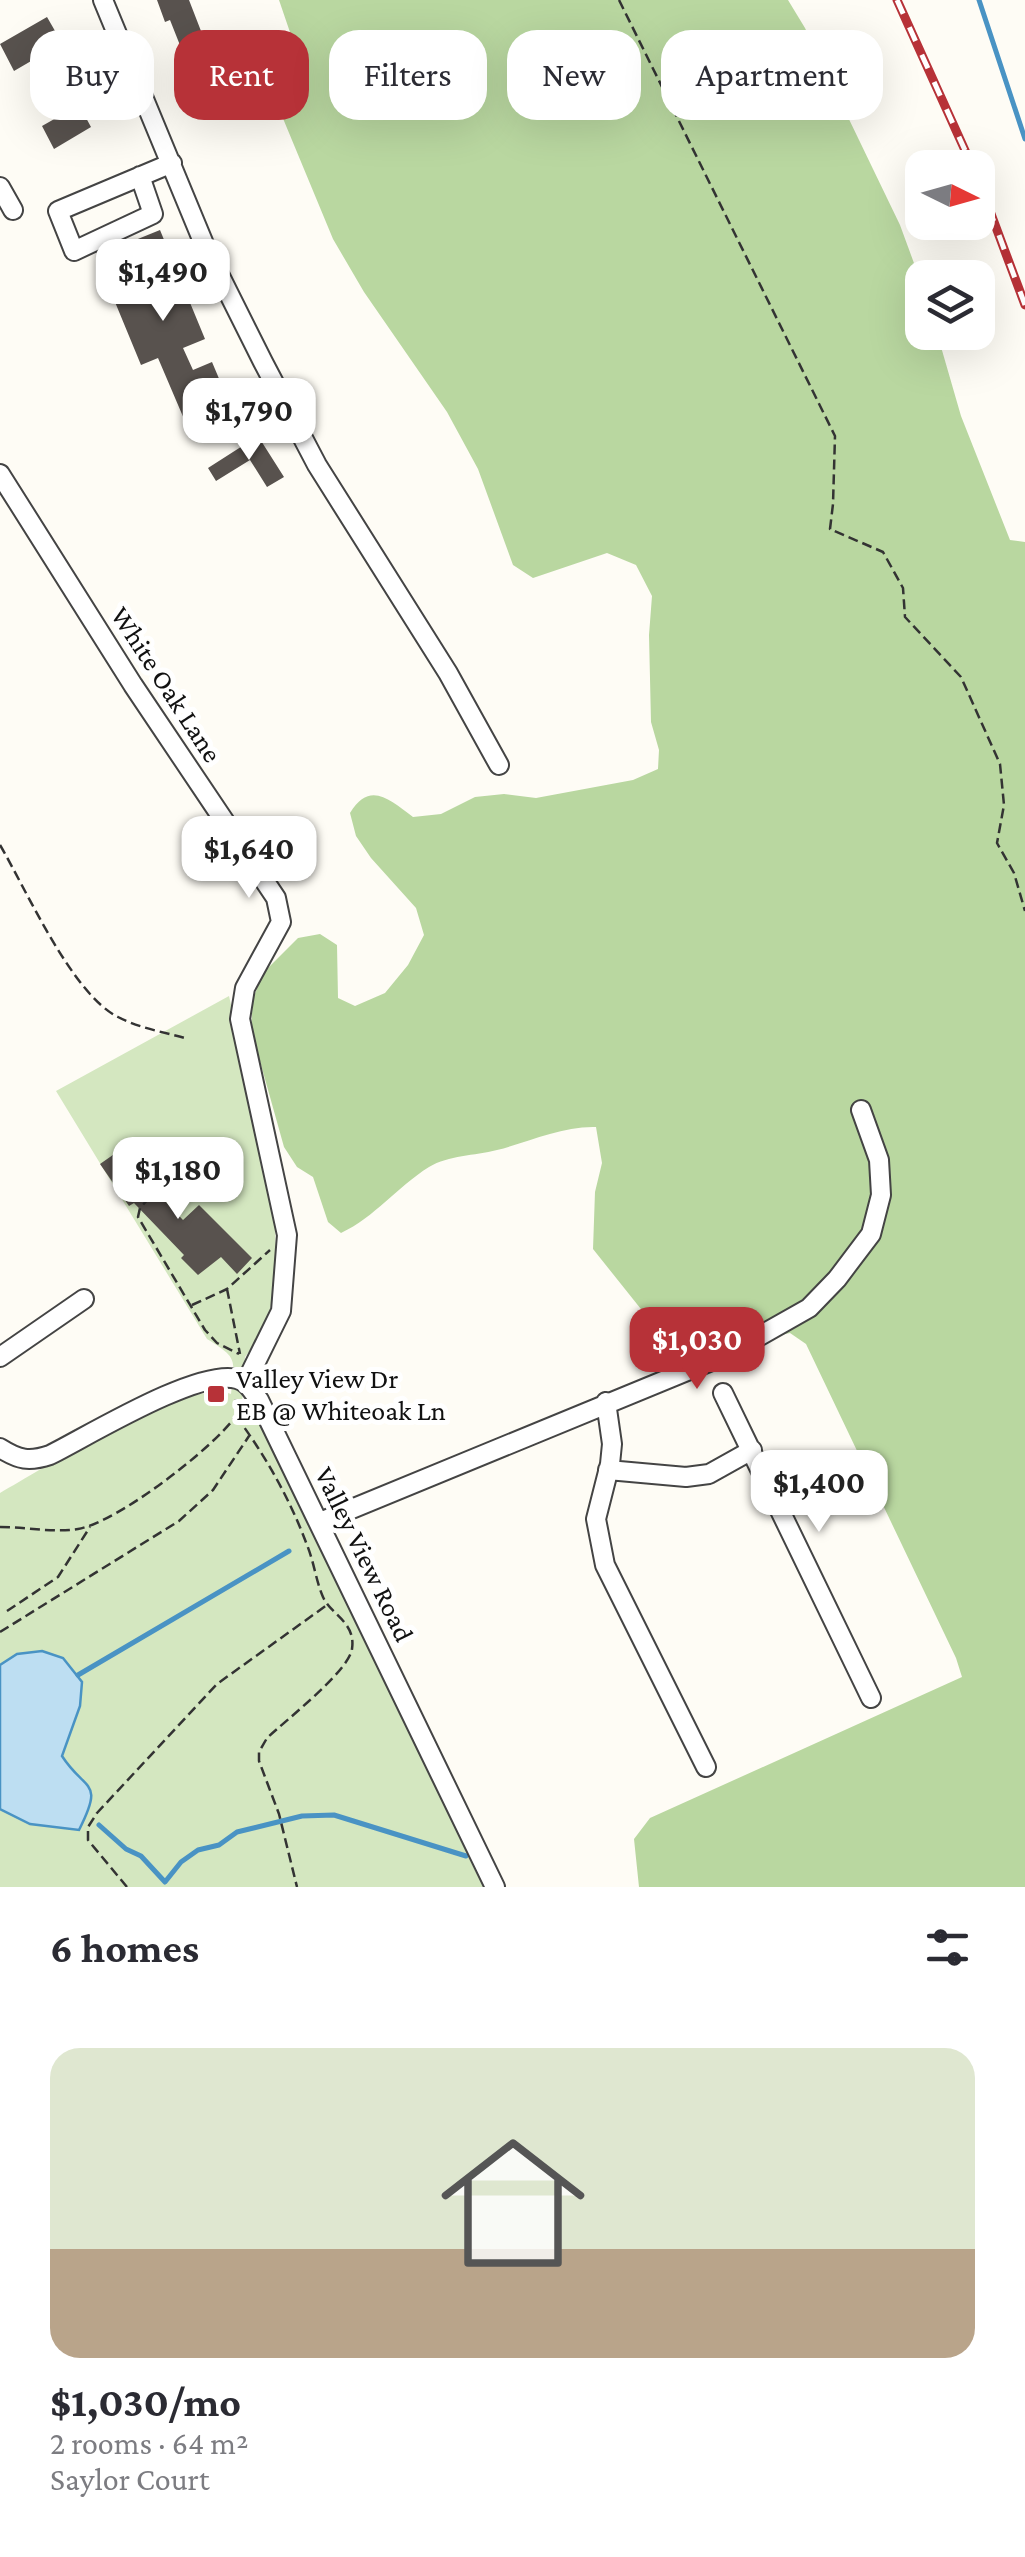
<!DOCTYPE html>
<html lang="en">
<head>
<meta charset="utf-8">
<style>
  :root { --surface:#fff; --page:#f2f2f3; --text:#2b2b33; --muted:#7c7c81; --line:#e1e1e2; --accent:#b73238 }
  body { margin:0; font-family:"Crimson Pro",serif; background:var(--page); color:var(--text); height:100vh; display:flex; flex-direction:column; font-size:38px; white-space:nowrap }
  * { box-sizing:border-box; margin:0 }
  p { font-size:32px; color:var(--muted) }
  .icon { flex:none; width:55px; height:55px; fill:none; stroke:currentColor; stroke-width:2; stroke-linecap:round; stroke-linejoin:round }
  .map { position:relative; height:1887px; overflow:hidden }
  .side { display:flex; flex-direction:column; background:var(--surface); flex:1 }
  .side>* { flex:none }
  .hud { position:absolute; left:30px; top:30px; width:965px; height:90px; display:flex; gap:20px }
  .needle { width:65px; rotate:95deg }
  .buttons { position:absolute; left:905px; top:150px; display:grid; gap:20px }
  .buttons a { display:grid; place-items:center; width:90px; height:90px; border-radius:20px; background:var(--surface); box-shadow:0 10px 40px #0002; font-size:50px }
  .price { position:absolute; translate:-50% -85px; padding:0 22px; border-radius:20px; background:#fff; color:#222; font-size:32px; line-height:65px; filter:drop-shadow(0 2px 5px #0008) }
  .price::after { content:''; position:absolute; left:50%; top:60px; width:30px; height:22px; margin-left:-15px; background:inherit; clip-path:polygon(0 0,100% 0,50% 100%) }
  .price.selected { background:var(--accent); color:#fff }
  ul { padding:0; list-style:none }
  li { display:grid; align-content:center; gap:20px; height:530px; padding:0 50px }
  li+li { border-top:2px solid var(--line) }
  li span { display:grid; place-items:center; height:310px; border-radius:30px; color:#555 }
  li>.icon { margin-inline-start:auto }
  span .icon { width:180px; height:180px; fill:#fffc; stroke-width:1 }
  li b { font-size:42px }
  h2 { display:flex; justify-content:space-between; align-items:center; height:120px; padding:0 50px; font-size:42px }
  .tag { padding:0 35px; border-radius:30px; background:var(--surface); box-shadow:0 10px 40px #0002; font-size:35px; line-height:90px }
  .tag.selected { background:var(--accent); color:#fff }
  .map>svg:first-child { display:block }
  .green { fill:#d4e7c0 }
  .forest { fill:#b9d7a0 }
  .water { fill:#bddef2; stroke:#4993c4; stroke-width:2.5 }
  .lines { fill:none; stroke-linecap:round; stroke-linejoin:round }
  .stream { stroke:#4993c4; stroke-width:5 }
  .building { fill:#58524e }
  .minor-casing { stroke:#444; stroke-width:22 }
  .path { stroke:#333; stroke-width:2.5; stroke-dasharray:10 5; stroke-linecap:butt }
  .minor { stroke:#fff; stroke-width:18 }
  .rail-casing { stroke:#b73238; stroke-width:9 }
  .rail { stroke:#fff; stroke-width:5; stroke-dasharray:15; stroke-linecap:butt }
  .poi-dot { fill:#b73238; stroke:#fff; stroke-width:4 }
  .labels { text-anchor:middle; stroke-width:10; stroke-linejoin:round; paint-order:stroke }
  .street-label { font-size:28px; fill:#111; stroke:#fff }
  .poi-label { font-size:28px; fill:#111; stroke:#fff; text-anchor:start }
</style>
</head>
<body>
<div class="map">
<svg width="1025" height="1887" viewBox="0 0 1025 1887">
  <rect width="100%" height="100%" fill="#fefcf5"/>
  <path class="green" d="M229,996L273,1185L277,1273L269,1315L261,1336L245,1357L242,1403L263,1429L281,1464L483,1887H0V1493C47,1467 183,1378 231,1394C235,1359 238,1358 207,1339L56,1091Z"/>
  <path class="forest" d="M279,0H788L805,28L900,225L922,285V332L937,333L961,416L1010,540L1025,542V1887H639L634,1839L650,1818L962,1677L956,1658L806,1344L790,1333L763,1339L692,1373L593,1249L595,1192L602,1163L596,1127C562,1126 529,1142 497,1150C474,1156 449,1155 429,1167C397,1187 375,1217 341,1233L328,1222L313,1177L297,1167L284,1147L251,1029L253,999L263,973L298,938L320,934L337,945L338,998L355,1006L385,993L408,965L424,935L416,908L371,858L356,836L350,813C370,780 390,800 413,817L441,814L475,797L504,794L536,798L633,780L658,769L659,750L651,722L649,635L652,596L636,565L607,553L533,578L513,565L478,469L447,412L364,292L333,239L277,104L275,85L294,44Z"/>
  <path class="water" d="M42,1651L63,1658L82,1682L80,1706L62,1756C85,1792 105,1779 79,1830L30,1824L0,1809V1665L17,1654Z"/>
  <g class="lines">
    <path class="stream" d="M979,0L1025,139
      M78,1675L289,1551
      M99,1825L126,1849L141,1856L165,1882L181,1862L198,1850L219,1845L237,1832L302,1816L334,1815L466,1856"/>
  </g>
  <path class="building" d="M157,0H189L218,75L204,81L202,75L193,78L170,20L165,22Z
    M47,17L62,43L14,71L0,44Z
    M79,105L91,127L54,149L42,126Z
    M160,230L205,339L183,348L193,370L212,362L231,407L226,409V417L190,433L158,358L141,365L96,256Z
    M258,436L284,477L267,487L250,460L216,481L208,468Z
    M120,1150L156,1202L161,1197L183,1220L199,1205L252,1258L237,1274L221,1257L198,1275L181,1258L184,1255L134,1203L129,1206L100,1164Z"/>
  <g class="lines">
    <g class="minor-casing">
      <path id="minor" d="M103,0L204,244L263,362L317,465L448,673L499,765
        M140,176L153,214L74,251L58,211L172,163
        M0,187L13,210
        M0,474L133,685L276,898L281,922L245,988L240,1019L287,1235L281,1311L246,1382
        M0,1357L84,1299
        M723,1393L871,1698
        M606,1402L612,1444L610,1464L596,1519L605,1565L706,1767
        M0,1448C19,1460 29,1462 50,1455C88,1436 199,1368 237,1379C248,1382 252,1391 259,1400L495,1887
        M608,1470L686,1477L709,1474L752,1450
        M320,1522L726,1355L809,1308L837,1279L871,1234L881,1195L879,1160L861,1110"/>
    </g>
    <path class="path" d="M619,0L835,436L833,504L830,529L883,552L903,588L905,617L961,677L1000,764L1004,805L997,843L1014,873L1025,911
      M0,845C27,891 72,994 118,1017C139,1028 163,1032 185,1038
      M160,1186L140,1208L138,1217L205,1330L217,1343L239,1354
      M227,1289L240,1354
      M192,1305L227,1289L270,1250
      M236,1416C265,1455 290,1499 307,1545C314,1562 316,1581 323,1597C331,1615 356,1622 352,1649C349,1671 285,1721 267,1738L259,1752V1761L279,1814L297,1887
      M0,1527C26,1527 53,1533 78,1529C118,1522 212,1449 236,1416V1399
      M7,1611L58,1577L90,1527
      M0,1632L179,1521L213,1490L249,1436
      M127,1887L88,1840V1827L97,1813L217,1684L327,1605"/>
    <use href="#minor" class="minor"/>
    <g class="rail-casing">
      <path id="rail" d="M897,0L973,168
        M978,179L1025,305"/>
    </g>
    <use href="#rail" class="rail"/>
  </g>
  <rect class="poi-dot" x="206" y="1384" width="20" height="20" rx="5"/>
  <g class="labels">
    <g class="street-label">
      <text transform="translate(167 684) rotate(57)" y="10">White Oak Lane</text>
      <text transform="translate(365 1554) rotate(64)" y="10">Valley View Road</text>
    </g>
    <g class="poi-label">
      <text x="236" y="1388">Valley View Dr<tspan x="236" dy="32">EB @ Whiteoak Ln</tspan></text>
    </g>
  </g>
</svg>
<div class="buttons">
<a><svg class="needle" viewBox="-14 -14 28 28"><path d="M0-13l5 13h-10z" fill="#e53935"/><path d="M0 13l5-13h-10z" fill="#7c7c81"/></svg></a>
<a><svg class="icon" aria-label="layers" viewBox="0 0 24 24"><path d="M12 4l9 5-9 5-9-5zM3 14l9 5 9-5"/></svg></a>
</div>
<b class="price" style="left:163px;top:324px">$1,490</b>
<b class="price" style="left:249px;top:463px">$1,790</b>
<b class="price" style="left:249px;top:901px">$1,640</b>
<b class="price" style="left:178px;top:1222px">$1,180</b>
<b class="price selected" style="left:697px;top:1392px">$1,030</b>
<b class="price" style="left:819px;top:1535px">$1,400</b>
<div class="hud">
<a class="tag">Buy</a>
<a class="tag selected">Rent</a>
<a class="tag">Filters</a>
<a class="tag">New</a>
<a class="tag">Apartment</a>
</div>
</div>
<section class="side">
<h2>6 homes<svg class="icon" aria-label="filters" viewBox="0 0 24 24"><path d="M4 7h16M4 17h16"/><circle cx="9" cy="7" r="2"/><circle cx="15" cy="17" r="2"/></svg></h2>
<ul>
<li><span style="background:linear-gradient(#dfe7d0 65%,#b9a48a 0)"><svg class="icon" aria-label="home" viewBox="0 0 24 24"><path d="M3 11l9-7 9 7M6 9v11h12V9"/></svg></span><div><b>$1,030/mo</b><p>2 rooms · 64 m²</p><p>Saylor Court</p></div></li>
</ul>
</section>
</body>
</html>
